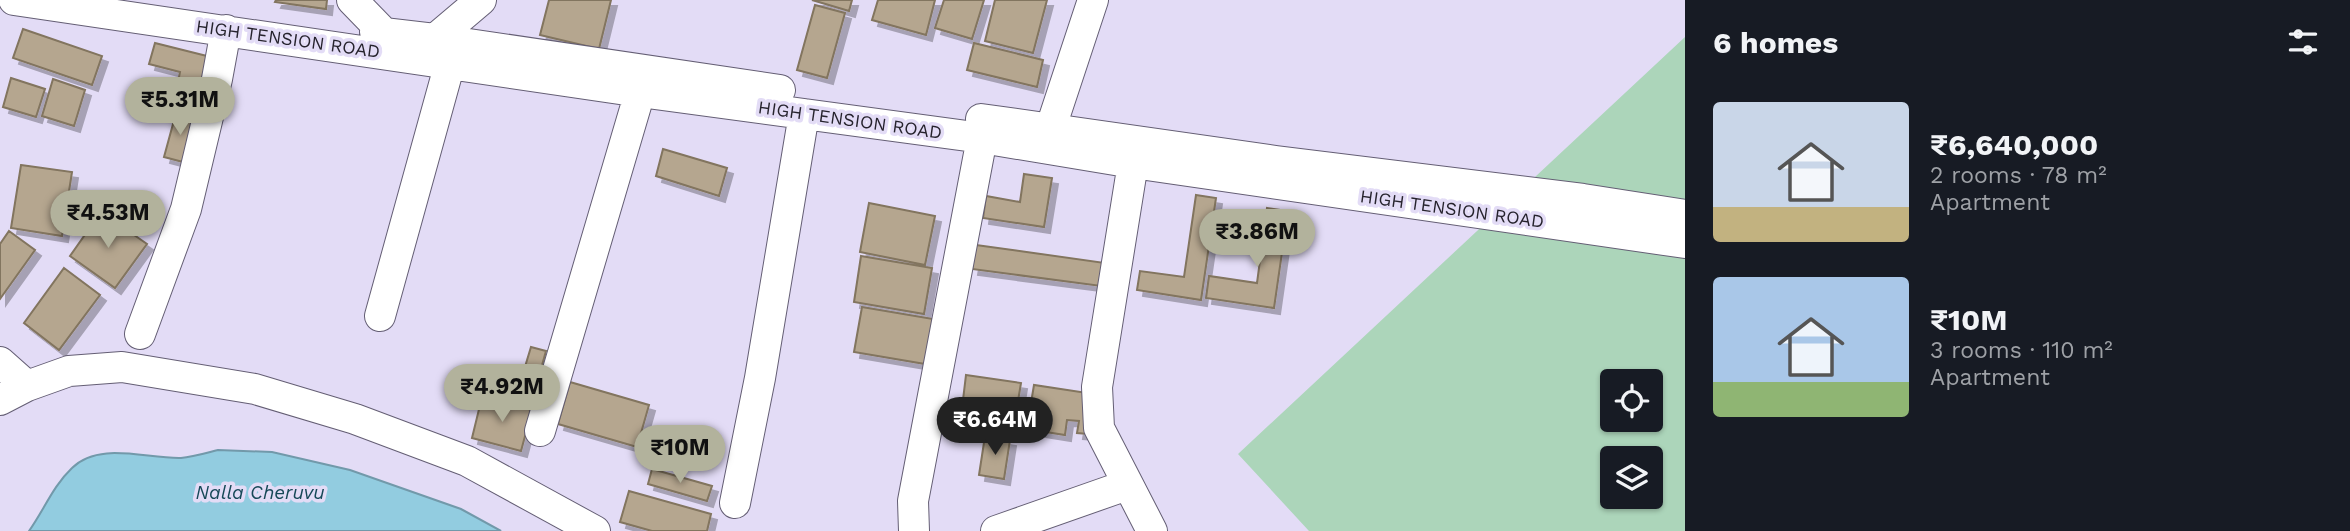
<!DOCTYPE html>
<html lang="en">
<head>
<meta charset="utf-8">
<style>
  :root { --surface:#171b24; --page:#242831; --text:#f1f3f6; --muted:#9ea1a6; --accent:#b2b29c }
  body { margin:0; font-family:"Work Sans",sans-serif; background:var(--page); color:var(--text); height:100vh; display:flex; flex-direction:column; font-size:26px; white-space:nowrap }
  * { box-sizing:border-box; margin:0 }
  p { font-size:23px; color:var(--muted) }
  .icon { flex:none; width:38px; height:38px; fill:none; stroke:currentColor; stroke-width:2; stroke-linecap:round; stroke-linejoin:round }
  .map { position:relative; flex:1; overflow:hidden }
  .details { display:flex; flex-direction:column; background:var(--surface); width:665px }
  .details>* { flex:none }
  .buttons { position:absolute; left:1600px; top:369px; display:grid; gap:14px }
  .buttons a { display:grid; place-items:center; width:63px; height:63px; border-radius:7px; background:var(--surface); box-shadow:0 2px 5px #0004; font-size:35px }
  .price { position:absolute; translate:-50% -60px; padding:0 16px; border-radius:24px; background:var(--accent); color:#111; font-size:23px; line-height:46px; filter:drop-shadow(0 2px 4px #0008) }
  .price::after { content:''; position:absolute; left:50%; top:42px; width:21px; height:16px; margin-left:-10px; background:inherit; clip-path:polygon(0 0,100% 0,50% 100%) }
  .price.active { background:#222; color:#fff }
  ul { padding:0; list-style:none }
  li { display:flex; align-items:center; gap:21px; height:175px; padding:0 28px }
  li span { display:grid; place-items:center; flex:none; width:196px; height:140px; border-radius:7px; color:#555 }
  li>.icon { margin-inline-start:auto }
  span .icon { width:84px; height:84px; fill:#fffc; stroke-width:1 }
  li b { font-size:30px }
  h2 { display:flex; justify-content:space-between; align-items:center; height:84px; padding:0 28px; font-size:30px }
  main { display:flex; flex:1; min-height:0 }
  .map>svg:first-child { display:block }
  .green { fill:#acd5ba; fill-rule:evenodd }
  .water { fill:#92cce0; stroke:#7299aa; stroke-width:2 }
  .building { fill:#b5a68f; stroke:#82745e; stroke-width:2; filter:url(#shadow) }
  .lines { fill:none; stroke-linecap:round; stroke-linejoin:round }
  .street-casing { stroke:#645e74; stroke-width:32 }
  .street { stroke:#fff; stroke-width:30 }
  .labels { text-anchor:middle; stroke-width:7; stroke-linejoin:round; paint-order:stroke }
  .street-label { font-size:18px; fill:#26232d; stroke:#e3dcf6 }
  .water-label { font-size:19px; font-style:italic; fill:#164857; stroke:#e3dcf6 }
</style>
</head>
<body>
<main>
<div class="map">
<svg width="1685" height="531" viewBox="0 0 1685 531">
  <defs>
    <filter id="shadow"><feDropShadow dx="6" dy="6" stdDeviation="0" flood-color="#0004"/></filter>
  </defs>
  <rect width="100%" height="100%" fill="#e3dcf6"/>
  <path class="green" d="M1685,37V531H1309L1238,454ZM1612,382H1650V420H1612ZM1612,458H1650V497H1612Z"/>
  <path class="water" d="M218,450L272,452L350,470L461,509L501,531H29C44,510 53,486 72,468C99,441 146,459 181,458C193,457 206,453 218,450Z"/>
  <path class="building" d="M276,0H327L326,9L275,2Z
    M549,0H611L599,49L540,35Z
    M812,0H852L849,11Z
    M878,0H935L926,35L872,20Z
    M944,0H984L972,39L935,28Z
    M995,0H1047L1033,53L985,41Z
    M815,5L845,13L827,78L797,70Z
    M23,29L102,56L92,85L13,58Z
    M155,43L211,57L203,98L176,92L180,72L149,64Z
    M974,43L1043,60L1037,87L967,70Z
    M11,78L45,89L36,117L3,107Z
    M53,79L85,90L74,126L42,116Z
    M176,113L196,118L183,162L164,157Z
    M663,149L727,168L719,196L656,176Z
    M21,165L72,172L62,236L11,228Z
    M1024,174L1052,178L1044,227L983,218L986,196L1020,202Z
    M1196,195L1216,198L1201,300L1137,290L1140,271L1184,277Z
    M869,203L935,216L925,265L860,252Z
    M1267,208L1288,211L1274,308L1206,298L1209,276L1257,283Z
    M101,212L147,244L115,288L70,256Z
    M9,231L35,250L0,299V244Z
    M976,245L1105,263L1101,286L972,269Z
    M861,256L932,268L924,314L854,302Z
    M64,268L100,295L59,350L24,323Z
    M862,307L939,320L931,365L854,352Z
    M531,347L546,351L530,408L514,403Z
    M966,375L1021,383L1018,401L1031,403L1034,385L1094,394L1088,434L1077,433L1079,421L1067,420L1065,435L1014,427L1015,420L1010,419L1012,406L999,403L992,424L963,420L966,401L963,400Z
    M570,382L649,405L637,447L558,424Z
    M482,397L532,410L521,451L472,438Z
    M985,436L1010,440L1004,479L979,475Z
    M652,469L712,486L707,501L648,484Z
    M629,491L711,514L707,531H652L620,522Z"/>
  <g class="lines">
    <g class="street-casing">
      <path id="street" d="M14,0L640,92L982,138L1133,163L1685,243
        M352,0L385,34
        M375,32L435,39L780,90
        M435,39L481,0
        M981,119L1276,161L1583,199L1685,215
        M1051,127L1093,0
        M1133,163L1097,387L1099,428L1152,531
        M380,316L450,63L453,46
        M140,334L186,209L217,79L226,30
        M0,362L27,386
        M0,400L27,386L69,371L122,367L255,389L355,419L467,461L595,531
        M540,431L640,92
        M735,503L760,378L804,114
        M914,531L913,501L982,138
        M996,531L1127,485"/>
    </g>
    <use href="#street" class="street"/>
  </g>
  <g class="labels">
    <g class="street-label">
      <text transform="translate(288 39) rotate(8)" y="6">HIGH TENSION ROAD</text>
      <text transform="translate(850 120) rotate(8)" y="6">HIGH TENSION ROAD</text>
      <text transform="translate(1452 209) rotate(8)" y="6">HIGH TENSION ROAD</text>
    </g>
    <g class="water-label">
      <text x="260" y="499">Nalla Cheruvu</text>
    </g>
  </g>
</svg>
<div class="buttons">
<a><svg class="icon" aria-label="locate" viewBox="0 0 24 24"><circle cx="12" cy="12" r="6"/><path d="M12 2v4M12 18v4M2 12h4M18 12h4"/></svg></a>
<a><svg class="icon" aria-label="layers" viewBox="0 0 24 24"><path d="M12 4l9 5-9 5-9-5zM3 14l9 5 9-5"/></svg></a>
</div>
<b class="price" style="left:180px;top:137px">₹5.31M</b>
<b class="price" style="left:108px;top:250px">₹4.53M</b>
<b class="price" style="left:1257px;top:269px">₹3.86M</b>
<b class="price" style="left:502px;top:424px">₹4.92M</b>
<b class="price active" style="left:995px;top:457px">₹6.64M</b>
<b class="price" style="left:680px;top:485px">₹10M</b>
</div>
<section class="details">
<h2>6 homes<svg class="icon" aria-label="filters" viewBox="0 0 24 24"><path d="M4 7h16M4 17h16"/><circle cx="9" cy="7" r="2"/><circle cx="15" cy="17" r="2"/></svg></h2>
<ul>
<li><span style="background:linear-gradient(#c9d6e8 75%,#c2b280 0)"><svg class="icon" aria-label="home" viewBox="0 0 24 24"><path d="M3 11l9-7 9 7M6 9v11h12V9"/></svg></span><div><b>₹6,640,000</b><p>2 rooms · 78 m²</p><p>Apartment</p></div></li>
<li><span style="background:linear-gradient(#a9c7e8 75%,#8fb573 0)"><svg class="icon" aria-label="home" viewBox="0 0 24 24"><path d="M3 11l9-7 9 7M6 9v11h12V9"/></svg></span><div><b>₹10M</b><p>3 rooms · 110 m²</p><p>Apartment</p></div></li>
</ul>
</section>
</main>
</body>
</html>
